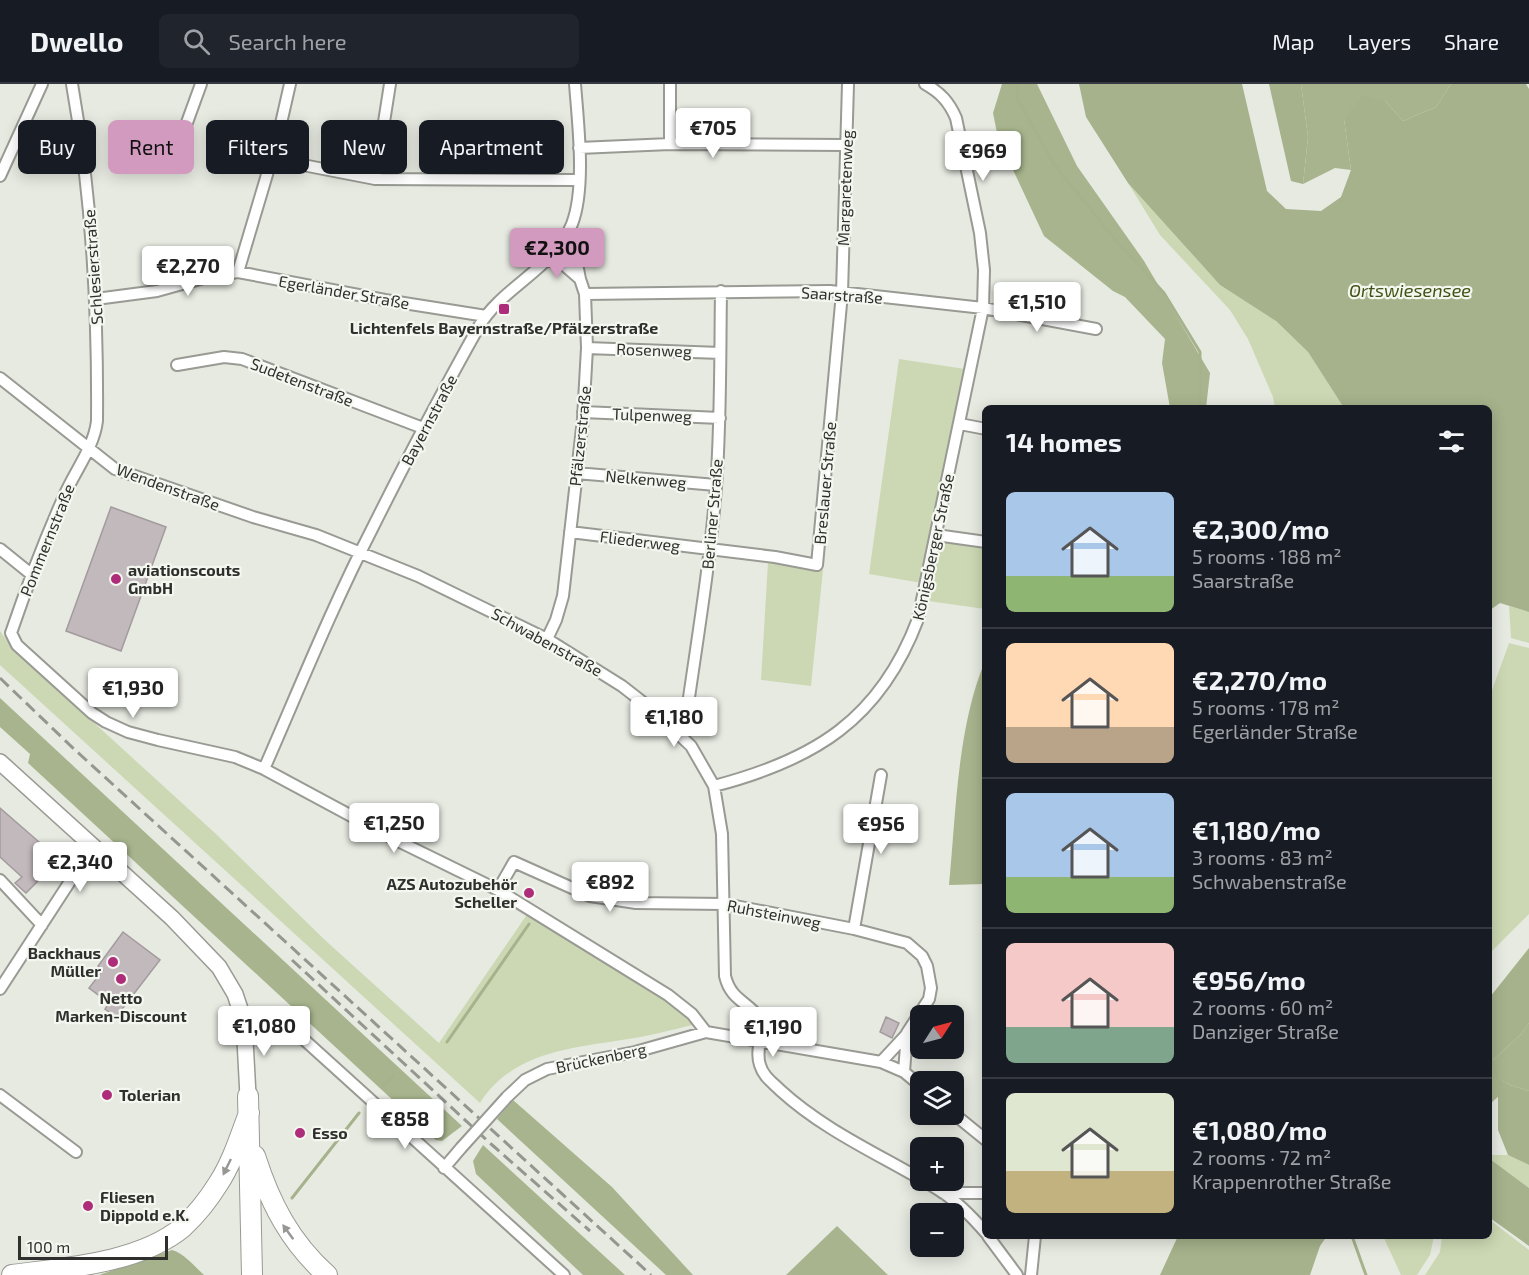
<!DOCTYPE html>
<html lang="en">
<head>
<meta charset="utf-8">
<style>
  :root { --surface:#171b24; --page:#20242c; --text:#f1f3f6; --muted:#9ea1a6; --line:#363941; --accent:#d29abe }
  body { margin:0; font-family:"Exo 2",sans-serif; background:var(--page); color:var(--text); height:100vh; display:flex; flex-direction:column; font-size:22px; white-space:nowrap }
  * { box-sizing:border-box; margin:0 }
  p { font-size:20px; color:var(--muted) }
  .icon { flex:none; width:33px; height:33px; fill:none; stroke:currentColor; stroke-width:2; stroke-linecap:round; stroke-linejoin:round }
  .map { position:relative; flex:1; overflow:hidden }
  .drawer { position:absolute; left:982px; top:321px; width:510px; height:834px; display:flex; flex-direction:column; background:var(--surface); border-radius:9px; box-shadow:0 3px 15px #0003 }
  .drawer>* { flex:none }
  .banner { position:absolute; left:18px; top:36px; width:570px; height:54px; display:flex; gap:12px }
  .needle { width:39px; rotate:54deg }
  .tools { position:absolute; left:910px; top:921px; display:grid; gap:12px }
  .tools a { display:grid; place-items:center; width:54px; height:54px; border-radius:9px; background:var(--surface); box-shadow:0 3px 15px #0003; font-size:30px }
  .scale { position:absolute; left:18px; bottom:15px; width:150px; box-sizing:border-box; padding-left:6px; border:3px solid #2f302d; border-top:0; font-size:16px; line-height:21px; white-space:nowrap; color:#2f302d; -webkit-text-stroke:4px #f4f7ef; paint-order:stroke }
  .price { position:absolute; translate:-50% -51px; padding:0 14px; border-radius:6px; background:#fff; color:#222; font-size:20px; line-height:39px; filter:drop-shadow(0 2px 3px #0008) }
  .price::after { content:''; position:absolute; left:50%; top:36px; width:18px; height:14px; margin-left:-9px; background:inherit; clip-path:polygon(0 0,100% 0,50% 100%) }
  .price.on { background:var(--accent); color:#111 }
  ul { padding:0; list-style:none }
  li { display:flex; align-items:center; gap:18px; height:150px; padding:0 24px }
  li+li { border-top:2px solid var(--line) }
  li span { display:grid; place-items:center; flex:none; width:168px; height:120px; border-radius:9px; color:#555 }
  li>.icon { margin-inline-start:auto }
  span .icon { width:72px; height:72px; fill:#fffc; stroke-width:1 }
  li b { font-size:26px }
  h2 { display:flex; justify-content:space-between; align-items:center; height:72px; padding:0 24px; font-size:26px }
  .tag { padding:0 21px; border-radius:9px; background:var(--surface); box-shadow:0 3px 15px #0003; font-size:21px; line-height:54px }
  .tag.on { background:var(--accent); color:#111 }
  header { display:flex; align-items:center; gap:36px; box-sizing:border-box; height:84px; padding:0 30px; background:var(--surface); border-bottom:2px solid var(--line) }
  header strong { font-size:28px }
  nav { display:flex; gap:33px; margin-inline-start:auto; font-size:21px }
  .search { width:420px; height:54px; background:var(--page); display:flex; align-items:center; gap:15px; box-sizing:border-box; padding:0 21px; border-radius:9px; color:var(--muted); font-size:22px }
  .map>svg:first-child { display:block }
  .green { fill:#ccd8b3 }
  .forest { fill:#a7b48d }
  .water { fill:#a5b28b }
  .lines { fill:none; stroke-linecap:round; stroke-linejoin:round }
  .stream { stroke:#a5b28b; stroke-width:3 }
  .building { fill:#c2b9bd; stroke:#a39a9e; stroke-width:1.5 }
  .street-casing { stroke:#989a93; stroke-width:14 }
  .secondary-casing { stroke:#989a93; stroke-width:18 }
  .highway-casing { stroke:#989a93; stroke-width:22 }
  .street { stroke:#fff; stroke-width:10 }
  .secondary { stroke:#fff; stroke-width:15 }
  .highway { stroke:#fff; stroke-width:20 }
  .rail { stroke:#949690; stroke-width:3; stroke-dasharray:12 6; stroke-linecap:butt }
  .street-bridge-casing { stroke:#989a93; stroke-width:14; stroke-linecap:butt }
  .street-bridge { stroke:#fff; stroke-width:10 }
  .oneway { fill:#979896 }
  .poi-dot { fill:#ad2d7a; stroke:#f4f7ef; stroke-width:2 }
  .labels { text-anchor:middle; stroke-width:4.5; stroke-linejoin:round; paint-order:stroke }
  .street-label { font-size:16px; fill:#2f302d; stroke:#f4f7ef }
  .poi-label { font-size:16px; font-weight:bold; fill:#2f302d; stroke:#f4f7ef; text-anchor:start }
  .water-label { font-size:18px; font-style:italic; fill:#425214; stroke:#f4f7ef }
</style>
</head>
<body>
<header>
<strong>Dwello</strong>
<div class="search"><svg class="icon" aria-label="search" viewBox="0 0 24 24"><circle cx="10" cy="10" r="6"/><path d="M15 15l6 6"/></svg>Search here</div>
<nav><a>Map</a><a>Layers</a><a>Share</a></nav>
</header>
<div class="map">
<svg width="1529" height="1191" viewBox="0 0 1529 1191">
  <rect width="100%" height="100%" fill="#e7eae1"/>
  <path class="green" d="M1128,99L1220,201L1276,237L1308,268L1344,324H1275L1273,313L1248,255L1230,226L1160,151Z
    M899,275L965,285L929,455L922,499L869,490Z
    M942,457L985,462V525L928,517Z
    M768,478L823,486L811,602L761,596Z
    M1509,522L1529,528V559L1511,554Z
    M0,547L13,565L216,750L326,857L439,959L528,829L681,927L692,941C671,946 650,952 628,955C573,964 513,967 480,1019L0,581Z
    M1509,559L1529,564V830L1490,869V612Z
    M1490,1071H1508L1529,1081V1104L1490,1075Z
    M1490,1136L1529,1166V1191H1425L1440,1168L1442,1152H1490Z
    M1383,1152H1434L1430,1171L1417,1191H1401Z"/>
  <path class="forest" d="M1002,0H1037L1077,82L1144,177L1210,289L1206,324H1170L1162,279L1165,255L1125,213L1113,207L1044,152L998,54L993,29Z
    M1301,0H1451L1436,23L1403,37L1385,17L1344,35L1351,86L1335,84L1303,100L1308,53Z
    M985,577V800L949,801C956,729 957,644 985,577Z
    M0,614L462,1042L442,1057L436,1056L28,679L30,670L0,643Z
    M1529,939V1007L1510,1001L1499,995L1500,1011L1490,1020V979L1521,950Z
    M513,1016L612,1103L693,1191H666L497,1035Z
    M483,1061L625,1191H583L476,1090L473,1077Z
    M837,1142L888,1191H786Z"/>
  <path class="water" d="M1079,0H1242L1267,107L1286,125L1321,127L1341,113L1351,86L1344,35L1364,11L1385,17L1403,37L1436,23L1451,0H1526L1529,5V528L1500,519L1490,526V324H1344L1308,268L1276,237L1220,201L1128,99L1086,33Z
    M1269,0H1301L1308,53L1303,100L1291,97Z
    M1529,864V939L1521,950L1490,979V913Z
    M1498,994L1510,1001L1529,1007V1081L1508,1071L1498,1046Z
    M1490,1075L1529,1104V1162L1490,1134Z
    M1178,1152H1327L1320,1162L1310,1191H1160Z
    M172,1166C185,1170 194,1182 204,1191H99Z"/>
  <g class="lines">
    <path class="stream" d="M1018,0L1017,15L1054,80L1113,153L1164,209L1200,268V324
      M447,958L529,840
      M1492,977L1498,994
      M382,1002L393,992
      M292,1114L359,1029
      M1352,1152L1366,1191"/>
  </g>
  <path class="building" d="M111,423L166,443L121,567L66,547Z
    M0,724L54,771L55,780L26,809L15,799L22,793L0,773Z
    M123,848L160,876L116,933L105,925L109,919L89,904L103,886L98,882Z
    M886,933L899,939L892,954L880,948Z"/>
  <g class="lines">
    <g class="street-casing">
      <path id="street" d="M72,0C92,112 98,224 97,337C94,363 75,387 65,410C45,455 27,502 11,549L17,561L92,629L106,638L128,648L158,656L235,673L264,685L396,756L498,806L668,911L692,930L706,948
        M185,44L201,0
        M670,60V0
        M579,64L670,60L846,61
        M272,75L375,95L578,96
        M0,92L42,0
        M375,95L390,0
        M546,175L565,182L580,195
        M238,188L277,57L290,0
        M585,210L830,207L983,224L1096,245
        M96,215L157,207L211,192L238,188L385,216L486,232
        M587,264L720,269
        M177,281L224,273L242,275L423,344
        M0,294L115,385L253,433L316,451L418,492L547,555L622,602L654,627L691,662L714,702L722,750L725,892C731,917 748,917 761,936C763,951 755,967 760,981C763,992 772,998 780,1006C828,1050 888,1074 942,1108C959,1119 973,1134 986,1149
        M583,328L720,334
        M960,340L986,345
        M576,389L716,401
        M570,448L775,473L817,481L842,209L848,0
        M936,451L986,458
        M0,465L31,490
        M547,555L556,536L563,512L583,335L587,264L585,210L580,195L573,159L568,148
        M680,650L686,634C697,557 710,480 716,403C721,338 720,273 721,207
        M264,685C299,605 332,523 372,445C406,377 441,310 478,244C501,203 554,185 572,140C586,104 578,39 575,0
        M714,702C814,676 880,636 918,535L983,224L984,186L980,149L956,34C949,18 941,9 925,0
        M0,796L42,841
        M498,806L514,778L590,812L636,819L725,820L854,845L907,859L922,872L927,882L931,904L929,915L907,949L904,988
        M854,845L881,691
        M0,905L93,762
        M244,937L273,935L289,942L564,1191
        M881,978L907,950
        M0,1011L76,1068
        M507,1013L525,996L547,985L635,968L706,948L881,978L904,988L921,1002
        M954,1030L986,1056
        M444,1084L461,1064
        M943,1109H986
        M988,1152L1017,1191
        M1031,1191L1035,1152"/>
    </g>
    <g class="secondary-casing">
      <path id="secondary" d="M0,678L172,834L219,883L235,910L244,937L248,1012"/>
    </g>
    <g class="highway-casing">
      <path id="highway" d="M248,1012L252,1191
        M255,1072C270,1119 290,1158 327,1191
        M12,1191C65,1184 140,1179 183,1143C196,1131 208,1116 218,1100C232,1079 240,1053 249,1029"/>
    </g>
    <use href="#street" class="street"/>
    <use href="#secondary" class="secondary"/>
    <use href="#highway" class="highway"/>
    <path class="rail" d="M0,594L74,665L651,1191
      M292,876L491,1060L590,1147"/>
    <g class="street-bridge-casing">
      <path id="street-bridge" d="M461,1064L507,1013"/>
    </g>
    <use href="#street-bridge" class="street-bridge"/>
  </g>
  <defs><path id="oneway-solid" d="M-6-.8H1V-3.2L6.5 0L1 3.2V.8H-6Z" transform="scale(1.5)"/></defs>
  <g class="oneway">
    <use href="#oneway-solid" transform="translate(227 1083) rotate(116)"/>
    <use href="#oneway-solid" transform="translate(288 1148) rotate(-126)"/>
  </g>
  <g class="poi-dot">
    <rect x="498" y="219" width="12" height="12" rx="3"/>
    <circle cx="116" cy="495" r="6"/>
    <circle cx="529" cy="809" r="6"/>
    <circle cx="113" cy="878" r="6"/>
    <circle cx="121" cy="895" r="6"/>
    <circle cx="107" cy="1011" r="6"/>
    <circle cx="300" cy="1049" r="6"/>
    <circle cx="88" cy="1122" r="6"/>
  </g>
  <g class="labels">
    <g class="street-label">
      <text transform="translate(845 104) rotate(-88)" y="6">Margaretenweg</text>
      <text transform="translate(93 183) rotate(-94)" y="6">Schlesierstraße</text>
      <text transform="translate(344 208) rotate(10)" y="6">Egerländer Straße</text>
      <text transform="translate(842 211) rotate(4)" y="6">Saarstraße</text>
      <text transform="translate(654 266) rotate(2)" y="6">Rosenweg</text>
      <text transform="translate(302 298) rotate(21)" y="6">Sudetenstraße</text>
      <text transform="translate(652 331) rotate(2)" y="6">Tulpenweg</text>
      <text transform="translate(429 336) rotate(-62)" y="6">Bayernstraße</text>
      <text transform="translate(580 352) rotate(-84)" y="6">Pfälzerstraße</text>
      <text transform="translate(646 395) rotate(5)" y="6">Nelkenweg</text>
      <text transform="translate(825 399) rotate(-85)" y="6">Breslauer Straße</text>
      <text transform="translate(168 403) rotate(20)" y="6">Wendenstraße</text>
      <text transform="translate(712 430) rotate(-85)" y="6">Berliner Straße</text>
      <text transform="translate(47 456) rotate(-68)" y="6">Pommernstraße</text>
      <text transform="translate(640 457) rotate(7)" y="6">Fliederweg</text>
      <text transform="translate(933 463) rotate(-78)" y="6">Königsberger Straße</text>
      <text transform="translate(547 558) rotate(29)" y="6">Schwabenstraße</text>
      <text transform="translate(774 830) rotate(11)" y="6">Ruhsteinweg</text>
      <text transform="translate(601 974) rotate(-12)" y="6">Brückenberg</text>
    </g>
    <g class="poi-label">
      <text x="504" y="250" text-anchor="middle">Lichtenfels Bayernstraße/Pfälzerstraße</text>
      <text x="128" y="492">aviationscouts<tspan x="128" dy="18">GmbH</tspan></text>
      <text x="517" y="806" text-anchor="end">AZS Autozubehör<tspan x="517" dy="18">Scheller</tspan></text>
      <text x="101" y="875" text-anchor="end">Backhaus<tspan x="101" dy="18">Müller</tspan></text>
      <text x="121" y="920" text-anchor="middle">Netto<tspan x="121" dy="18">Marken-Discount</tspan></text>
      <text x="119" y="1017">Tolerian</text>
      <text x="312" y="1055">Esso</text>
      <text x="100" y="1119">Fliesen<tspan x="100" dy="18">Dippold e.K.</tspan></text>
    </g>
    <g class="water-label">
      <text x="1410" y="213">Ortswiesensee</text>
    </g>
  </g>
</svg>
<div class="tools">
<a><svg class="needle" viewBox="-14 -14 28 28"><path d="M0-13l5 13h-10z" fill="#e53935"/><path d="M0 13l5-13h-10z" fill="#9ea1a6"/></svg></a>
<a><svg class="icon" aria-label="layers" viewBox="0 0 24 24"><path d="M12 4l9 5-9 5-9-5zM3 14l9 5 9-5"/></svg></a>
<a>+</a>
<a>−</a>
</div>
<div class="scale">100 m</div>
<b class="price" style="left:713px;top:75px">€705</b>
<b class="price" style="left:983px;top:98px">€969</b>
<b class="price on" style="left:557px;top:195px">€2,300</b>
<b class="price" style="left:188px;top:213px">€2,270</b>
<b class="price" style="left:1037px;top:249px">€1,510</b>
<b class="price" style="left:133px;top:635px">€1,930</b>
<b class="price" style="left:674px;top:664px">€1,180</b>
<b class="price" style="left:394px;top:770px">€1,250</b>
<b class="price" style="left:881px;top:771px">€956</b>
<b class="price" style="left:80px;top:809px">€2,340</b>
<b class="price" style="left:610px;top:829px">€892</b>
<b class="price" style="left:264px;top:973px">€1,080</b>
<b class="price" style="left:773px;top:974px">€1,190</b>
<b class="price" style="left:405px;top:1066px">€858</b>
<div class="banner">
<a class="tag">Buy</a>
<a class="tag on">Rent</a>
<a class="tag">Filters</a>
<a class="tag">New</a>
<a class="tag">Apartment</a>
</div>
<section class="drawer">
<h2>14 homes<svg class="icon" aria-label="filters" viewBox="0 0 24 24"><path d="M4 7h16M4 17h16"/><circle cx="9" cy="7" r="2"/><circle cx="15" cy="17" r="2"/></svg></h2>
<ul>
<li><span style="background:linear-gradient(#a9c7e8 70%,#8fb573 0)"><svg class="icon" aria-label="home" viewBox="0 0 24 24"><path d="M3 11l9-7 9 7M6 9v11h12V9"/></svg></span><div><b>€2,300/mo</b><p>5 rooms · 188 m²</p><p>Saarstraße</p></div></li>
<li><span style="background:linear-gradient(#ffd9b3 70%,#b9a48a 0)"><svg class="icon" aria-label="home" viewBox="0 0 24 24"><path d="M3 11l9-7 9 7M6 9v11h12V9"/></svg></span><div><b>€2,270/mo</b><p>5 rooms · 178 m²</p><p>Egerländer Straße</p></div></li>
<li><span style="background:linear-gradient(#a9c7e8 70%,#8fb573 0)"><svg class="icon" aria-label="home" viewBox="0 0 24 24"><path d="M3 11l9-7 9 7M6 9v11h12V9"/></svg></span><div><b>€1,180/mo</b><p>3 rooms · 83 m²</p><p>Schwabenstraße</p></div></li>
<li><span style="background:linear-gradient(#f6c9c9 70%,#7fa58c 0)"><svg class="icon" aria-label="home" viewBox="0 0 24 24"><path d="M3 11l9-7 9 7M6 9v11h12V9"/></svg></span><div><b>€956/mo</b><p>2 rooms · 60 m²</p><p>Danziger Straße</p></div></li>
<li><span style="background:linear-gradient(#dfe7d0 65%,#c2b280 0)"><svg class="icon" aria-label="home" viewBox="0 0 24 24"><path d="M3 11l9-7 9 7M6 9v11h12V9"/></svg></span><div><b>€1,080/mo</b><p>2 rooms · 72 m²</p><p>Krappenrother Straße</p></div></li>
</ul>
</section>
</div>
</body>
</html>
